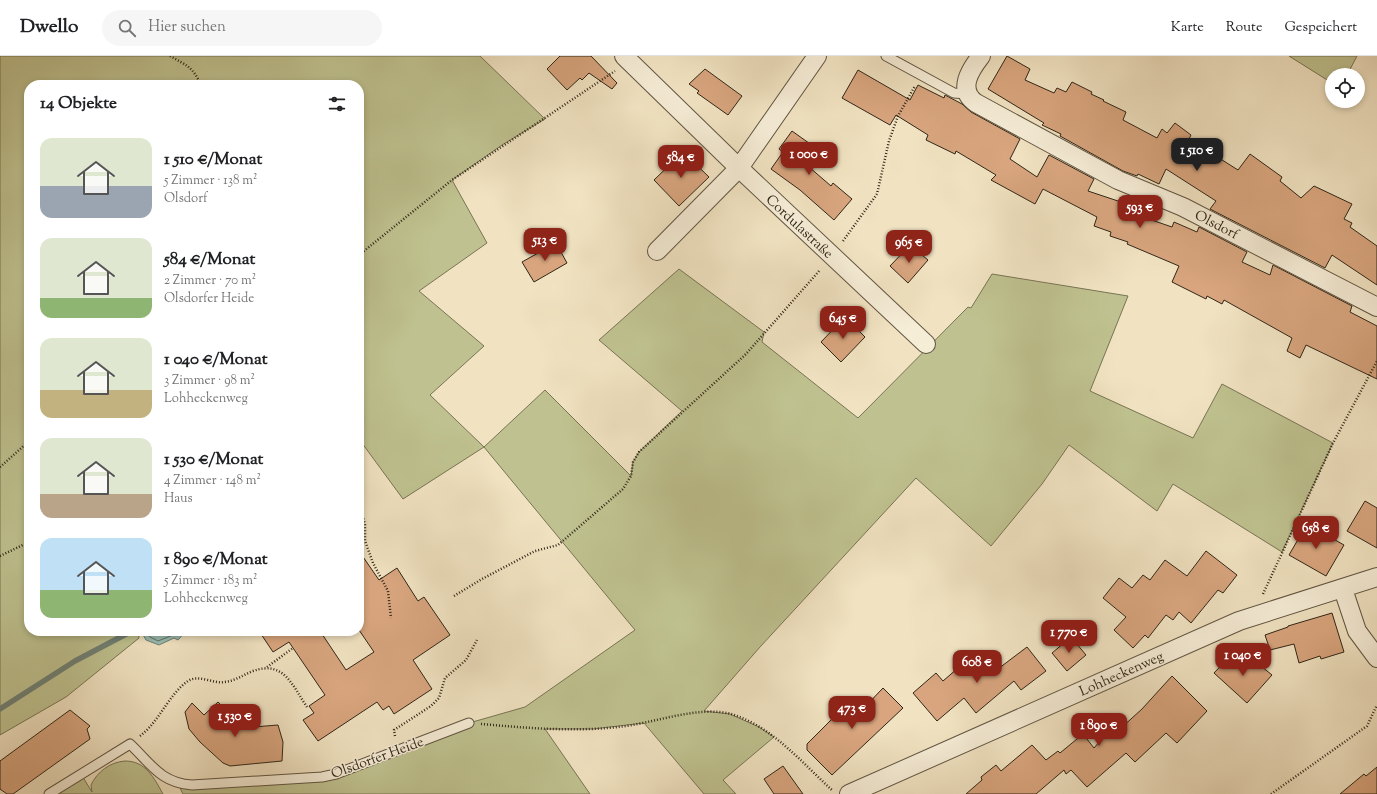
<!DOCTYPE html>
<html lang="de">
<head>
<meta charset="utf-8">
<style>
  :root { --surface:#fff; --page:#f6f6f6; --text:#202124; --muted:#757577; --line:#e0e0e0; --accent:#8f2418 }
  body { margin:0; font-family:"Sorts Mill Goudy",serif; background:var(--page); color:var(--text); height:100vh; display:flex; flex-direction:column; font-size:15px; white-space:nowrap }
  * { box-sizing:border-box; margin:0 }
  p { font-size:13px; color:var(--muted) }
  .icon { flex:none; width:22px; height:22px; fill:none; stroke:currentColor; stroke-width:2; stroke-linecap:round; stroke-linejoin:round }
  .map { position:relative; flex:1; overflow:hidden }
  .details { position:absolute; left:24px; top:24px; width:340px; height:556px; display:flex; flex-direction:column; background:var(--surface); border-radius:16px; box-shadow:0 2px 6px #0003 }
  .details>* { flex:none }
  .controls { position:absolute; left:1325px; top:12px; display:grid; gap:8px }
  .controls a { display:grid; place-items:center; width:40px; height:40px; border-radius:50%; background:var(--surface); box-shadow:0 2px 6px #0003; font-size:20px }
  .price { position:absolute; translate:-50% -34px; padding:0 9px; border-radius:8px; background:var(--accent); color:#fff; font-size:13px; line-height:26px; filter:drop-shadow(0 1px 2px #0008) }
  .price::after { content:''; position:absolute; left:50%; top:24px; width:12px; height:9px; margin-left:-6px; background:inherit; clip-path:polygon(0 0,100% 0,50% 100%) }
  .price.current { background:#222; color:#fff }
  ul { padding:0; list-style:none }
  li { display:flex; align-items:center; gap:12px; height:100px; padding:0 16px }
  li span { display:grid; place-items:center; flex:none; width:112px; height:80px; border-radius:12px; color:#555 }
  li>.icon { margin-inline-start:auto }
  span .icon { width:48px; height:48px; fill:#fffc; stroke-width:1 }
  li b { font-size:17px }
  h2 { display:flex; justify-content:space-between; align-items:center; height:48px; padding:0 16px; font-size:17px }
  header { display:flex; align-items:center; gap:24px; box-sizing:border-box; height:56px; padding:0 20px; background:var(--surface); border-bottom:1px solid var(--line) }
  header strong { font-size:19px }
  nav { display:flex; gap:22px; margin-inline-start:auto; font-size:14px }
  .search { width:280px; height:36px; background:var(--page); display:flex; align-items:center; gap:10px; box-sizing:border-box; padding:0 14px; border-radius:22px; color:var(--muted); font-size:15px }
  .map>svg:first-child { display:block }
  .green { fill:#bfc290; stroke:#787454 }
  .water { fill:#9bbeb3; stroke:#708175 }
  .lines { fill:none; stroke-linecap:round; stroke-linejoin:round }
  .shore { stroke:#667266; stroke-width:1 }
  .stream { stroke:#708175; stroke-width:5.5 }
  .building { fill:#d8a57e; stroke:#302618 }
  .service-casing { stroke:#605542; stroke-width:11 }
  .minor-casing { stroke:#605542; stroke-width:20 }
  .path { stroke:#302618; stroke-width:2.5; stroke-dasharray:1 2; stroke-linecap:butt }
  .service { stroke:#f6edd7; stroke-width:9 }
  .minor { stroke:#f6edd7; stroke-width:18 }
  .labels { text-anchor:middle; stroke-width:3; stroke-linejoin:round; paint-order:stroke }
  .street-label { font-size:14px; fill:#302618; stroke:#f6edd7 }
</style>
</head>
<body>
<header>
<strong>Dwello</strong>
<div class="search"><svg class="icon" aria-label="search" viewBox="0 0 24 24"><circle cx="10" cy="10" r="6"/><path d="M15 15l6 6"/></svg>Hier suchen</div>
<nav><a>Karte</a><a>Route</a><a>Gespeichert</a></nav>
</header>
<div class="map">
<svg width="1377" height="738" viewBox="0 0 1377 738">
  <rect width="100%" height="100%" fill="#f1e3c2"/>
  <filter id="stains"><feTurbulence type="fractalNoise" baseFrequency=".005" numOctaves="4"/><feColorMatrix values="0 0 0 0 .2 0 0 0 0 .09 0 0 0 0 .02 0 0 0 .5 -.17"/></filter>
  <radialGradient id="worn" r=".72"><stop offset=".6" stop-color="#630" stop-opacity="0"/><stop offset="1" stop-color="#630" stop-opacity=".3"/></radialGradient>
  <path class="green" d="M0,0H480L545,63L502,89L452,124L487,187L419,235L484,290L430,339L484,391L545,334L631,420L633,406L639,396L682,355L599,284L679,213L764,276L762,286L858,362L968,251L971,252L992,218L1128,240L1090,335L1193,382L1222,328L1333,387L1282,496L1173,428L1157,455L1069,389L1042,428L991,490L916,422L760,591L704,655L730,658L759,671L774,681L723,724L736,738H704L644,667L593,673H545L590,738H183L178,728L308,723L469,667L525,651L635,574L484,391L403,443L359,383V29H29V575H138L139,582L66,641L0,679Z
    M1289,0H1357L1347,19H1332V27Z
    M125,705C146,705 154,722 163,738H49L81,718L92,736L91,729C97,716 110,706 125,705Z"/>
  <path class="water" d="M141,575H186L178,584L174,582L159,589L146,584Z"/>
  <g class="lines">
    <path class="shore" d="M146,575L150,581L158,585L173,579H178L181,575"/>
    <path class="stream" d="M0,653L75,605L132,575"/>
  </g>
  <path class="building" d="M560,0H591L617,27L612,33L589,17L582,24L580,22L567,34L547,13Z
    M1007,0L1030,13L1025,24L1054,37L1057,32L1066,36L1072,26L1092,36L1091,38L1104,44L1103,45L1126,56L1123,64L1157,82L1162,73L1167,77L1175,67L1191,79L1189,83L1238,114L1250,98L1282,121L1280,125L1301,142L1314,130L1352,148L1344,163L1352,167L1350,171L1377,190V229L1332,199L1325,212L1210,153L1216,145L1166,113L1159,128L1138,118L1137,120L1123,115L1060,80L1061,78L1042,69L1044,67L988,33Z
    M705,13L742,40L728,59L697,37L699,35L689,28Z
    M858,14L910,44L918,29L944,42L945,39L962,48L971,56L1020,83L1010,103L1037,121L1049,99L1094,123L1088,135L1121,146L1120,150L1138,156L1137,159L1172,171L1174,166L1197,176L1199,171L1247,196L1242,206L1270,219L1273,209L1352,250L1350,256L1377,270V323L1306,289L1300,302L1287,295L1292,282L1224,244L1222,248L1207,240L1206,243L1172,226L1179,210L1127,188L1128,186L1110,180L1111,176L1094,170L1097,161L1043,133L1035,148L991,124L996,119L956,95L955,98L926,84L928,79L896,59L890,69L842,42Z
    M792,75L820,95L809,111L831,130L833,127L852,143L834,164L800,134L771,113L783,96L779,93Z
    M683,96L709,121L679,150L654,124Z
    M556,187L567,207L534,226L522,206Z
    M910,189L928,204L908,227L890,210Z
    M845,261L865,281L841,306L821,286Z
    M1365,445L1377,452V492L1347,475Z
    M1307,468L1344,489L1326,520L1289,499Z
    M359,495L379,524L397,512L418,545L424,541L450,579L413,604L432,633L394,658L389,650L383,654L377,646L318,685L303,664L314,657L309,650L325,639L289,586L273,596L259,575H320L346,614L374,596L359,574Z
    M1206,495L1237,519L1223,537L1218,534L1191,567L1179,556L1173,564L1166,559L1148,582L1145,579L1133,592L1114,574L1126,561L1103,542L1119,522L1132,532L1143,519L1150,524L1165,504L1187,520Z
    M1332,557L1344,596L1321,603L1320,600L1299,607L1294,588L1270,594L1265,579L1288,571V570Z
    M1071,581L1086,599L1067,615L1052,597Z
    M1027,591L1046,615L1021,634L1014,625L976,657L964,642L937,665L913,637L936,617L943,625L973,599L990,619Z
    M1234,596L1251,611L1256,606L1272,619L1247,647L1214,617Z
    M1172,620L1207,655L1177,687L1166,677L1135,706L1126,697L1087,731L1071,714L1066,718L1064,714L1036,738H966L982,724L981,721L996,709L1001,715L1032,689L1046,704L1058,695L1060,697L1083,678L1094,692L1107,677L1111,681L1142,653Z
    M883,632L903,652L832,719L807,694V688L838,657L837,656L850,643L862,654Z
    M218,646L231,659L241,672L278,669L283,686L282,705L230,710L223,707L200,686L189,673L185,656L192,647L204,659Z
    M70,654L90,670L87,673L90,683L13,738H7L0,733V705Z
    M783,710L803,738H774L764,723Z
    M1377,711V738H1340L1364,718L1366,720Z"/>
  <g class="lines">
    <g class="service-casing">
      <path id="service" d="M886,0L954,37L967,38
        M49,738L130,688C151,708 161,727 192,729L322,721L336,718L469,667"/>
    </g>
    <g class="minor-casing">
      <path id="minor" d="M624,0L739,112L926,288
        M981,0C970,14 957,34 976,47L1118,124L1183,151L1377,251
        M657,195L739,112L817,0
        M1343,533L1357,575L1377,602
        M849,738L1239,565L1377,521"/>
    </g>
    <path class="path" d="M170,0C186,9 193,11 201,29
      M843,185L877,138L889,85L898,60L915,30
      M359,199L452,124L615,15
      M0,411L29,385
      M359,445L365,469V485L373,507L388,535L391,562
      M0,500L29,486
      M1263,538L1333,387L1377,305
      M454,540L482,523L535,495L558,489L623,433L631,420L633,406L639,396L746,298L820,214
      M267,611L293,592
      M481,668C527,672 572,676 618,671C652,668 698,649 731,658C772,670 802,707 832,734
      M140,680C160,665 168,639 188,625C199,618 213,628 224,626C235,625 243,619 253,615C284,604 292,629 307,651
      M395,680L394,674L431,650L439,642L445,622L466,604L477,584
      M1271,738L1367,670L1377,649"/>
    <use href="#service" class="service"/>
    <use href="#minor" class="minor"/>
  </g>
  <g class="labels">
    <g class="street-label">
      <text transform="translate(1217 168) rotate(27)" y="5">Olsdorf</text>
      <text transform="translate(800 170) rotate(43)" y="5">Cordulastraße</text>
      <text transform="translate(1121 617) rotate(-24)" y="5">Lohheckenweg</text>
      <text transform="translate(377 701) rotate(-20)" y="5">Olsdorfer Heide</text>
    </g>
  </g>
  <rect width="100%" height="100%" filter="url(#stains)"/>
  <rect width="100%" height="100%" fill="url(#worn)"/>
</svg>
<div class="controls">
<a><svg class="icon" aria-label="locate" viewBox="0 0 24 24"><circle cx="12" cy="12" r="6"/><path d="M12 2v4M12 18v4M2 12h4M18 12h4"/></svg></a>
</div>
<b class="price current" style="left:1197px;top:116px">1 510 €</b>
<b class="price" style="left:809px;top:120px">1 000 €</b>
<b class="price" style="left:681px;top:123px">584 €</b>
<b class="price" style="left:1140px;top:173px">593 €</b>
<b class="price" style="left:545px;top:206px">513 €</b>
<b class="price" style="left:909px;top:208px">965 €</b>
<b class="price" style="left:843px;top:284px">645 €</b>
<b class="price" style="left:1316px;top:494px">658 €</b>
<b class="price" style="left:1069px;top:598px">1 770 €</b>
<b class="price" style="left:1243px;top:621px">1 040 €</b>
<b class="price" style="left:977px;top:628px">608 €</b>
<b class="price" style="left:852px;top:674px">473 €</b>
<b class="price" style="left:235px;top:682px">1 530 €</b>
<b class="price" style="left:1099px;top:691px">1 890 €</b>
<section class="details">
<h2>14 Objekte<svg class="icon" aria-label="filters" viewBox="0 0 24 24"><path d="M4 7h16M4 17h16"/><circle cx="9" cy="7" r="2"/><circle cx="15" cy="17" r="2"/></svg></h2>
<ul>
<li><span style="background:linear-gradient(#dfe7d0 60%,#9aa5b1 0)"><svg class="icon" aria-label="home" viewBox="0 0 24 24"><path d="M3 11l9-7 9 7M6 9v11h12V9"/></svg></span><div><b>1 510 €/Monat</b><p>5 Zimmer · 138 m²</p><p>Olsdorf</p></div></li>
<li><span style="background:linear-gradient(#dfe7d0 75%,#8fb573 0)"><svg class="icon" aria-label="home" viewBox="0 0 24 24"><path d="M3 11l9-7 9 7M6 9v11h12V9"/></svg></span><div><b>584 €/Monat</b><p>2 Zimmer · 70 m²</p><p>Olsdorfer Heide</p></div></li>
<li><span style="background:linear-gradient(#dfe7d0 65%,#c2b280 0)"><svg class="icon" aria-label="home" viewBox="0 0 24 24"><path d="M3 11l9-7 9 7M6 9v11h12V9"/></svg></span><div><b>1 040 €/Monat</b><p>3 Zimmer · 98 m²</p><p>Lohheckenweg</p></div></li>
<li><span style="background:linear-gradient(#dfe7d0 70%,#b9a48a 0)"><svg class="icon" aria-label="home" viewBox="0 0 24 24"><path d="M3 11l9-7 9 7M6 9v11h12V9"/></svg></span><div><b>1 530 €/Monat</b><p>4 Zimmer · 148 m²</p><p>Haus</p></div></li>
<li><span style="background:linear-gradient(#bfe0f5 65%,#8fb573 0)"><svg class="icon" aria-label="home" viewBox="0 0 24 24"><path d="M3 11l9-7 9 7M6 9v11h12V9"/></svg></span><div><b>1 890 €/Monat</b><p>5 Zimmer · 183 m²</p><p>Lohheckenweg</p></div></li>
</ul>
</section>
</div>
</body>
</html>
